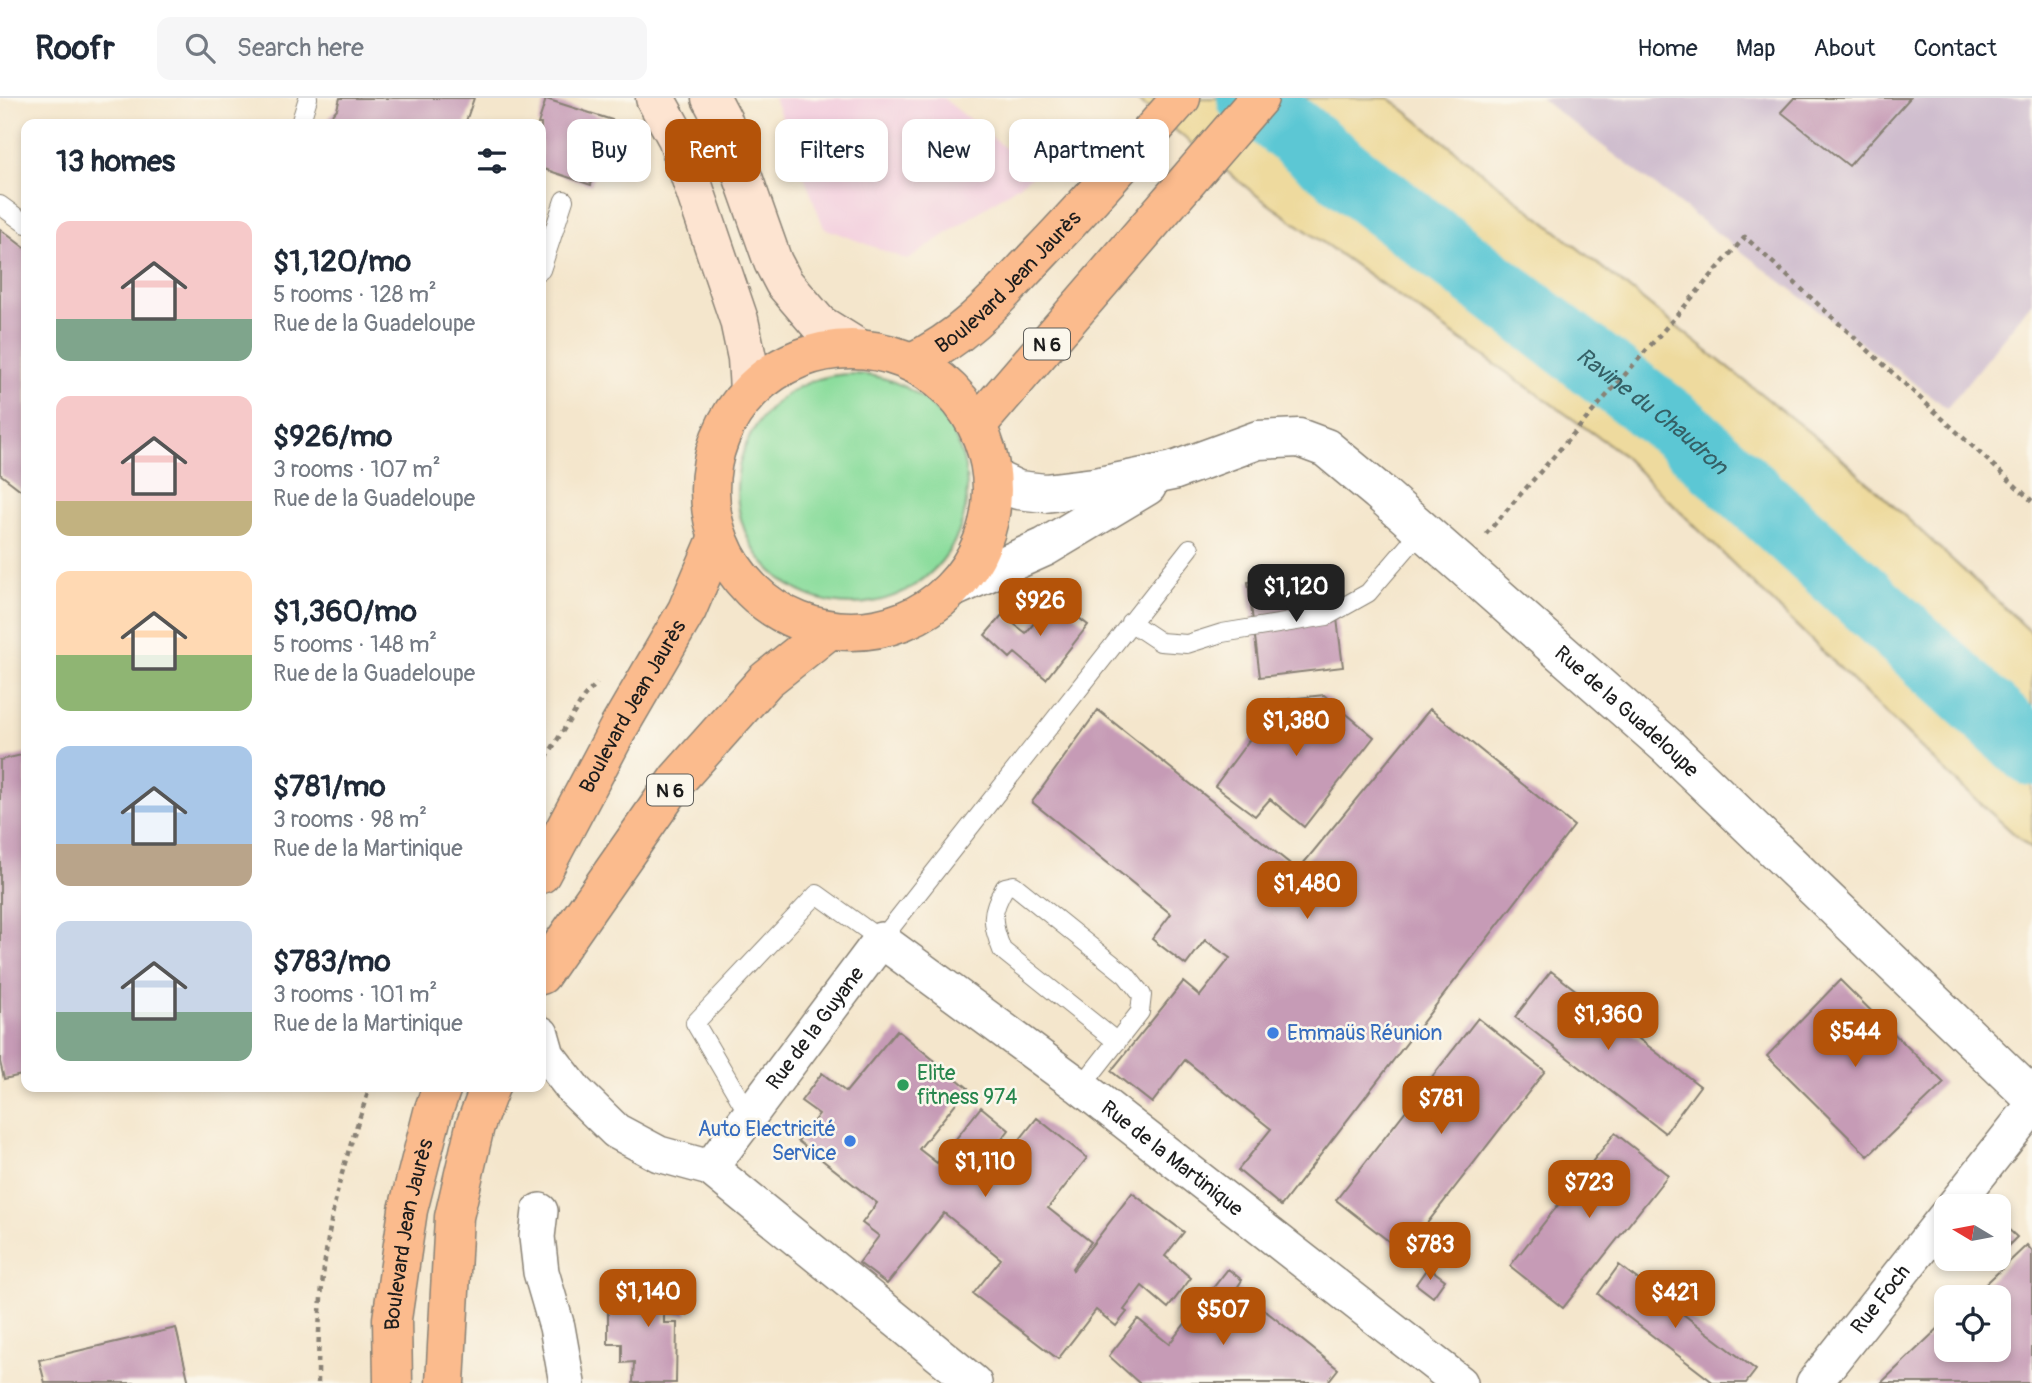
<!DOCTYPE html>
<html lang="en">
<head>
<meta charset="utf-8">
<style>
  :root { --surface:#fff; --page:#f6f6f7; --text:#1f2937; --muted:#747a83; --line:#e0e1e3; --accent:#b45309 }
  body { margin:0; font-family:Pangolin,sans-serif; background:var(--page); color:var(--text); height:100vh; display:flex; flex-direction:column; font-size:26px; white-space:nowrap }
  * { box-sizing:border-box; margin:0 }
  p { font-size:23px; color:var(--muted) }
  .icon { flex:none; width:38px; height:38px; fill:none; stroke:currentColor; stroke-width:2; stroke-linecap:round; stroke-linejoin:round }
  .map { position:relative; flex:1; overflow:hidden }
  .side { position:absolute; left:21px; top:21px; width:525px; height:973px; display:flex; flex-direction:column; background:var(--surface); border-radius:14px; box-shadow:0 4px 10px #0003 }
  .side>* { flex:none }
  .guide { position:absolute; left:567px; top:21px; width:665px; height:63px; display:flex; gap:14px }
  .needle { width:46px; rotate:280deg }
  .tools { position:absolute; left:1934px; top:1096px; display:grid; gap:14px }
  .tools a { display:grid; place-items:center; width:77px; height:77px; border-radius:14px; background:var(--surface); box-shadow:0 4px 10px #0003; font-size:35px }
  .price { position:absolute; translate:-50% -60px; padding:0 16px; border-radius:14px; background:var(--accent); color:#fff; font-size:23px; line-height:46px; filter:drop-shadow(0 2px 4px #0008) }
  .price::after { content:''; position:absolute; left:50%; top:42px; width:21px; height:16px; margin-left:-10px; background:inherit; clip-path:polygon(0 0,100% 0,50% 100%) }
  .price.active { background:#222; color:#fff }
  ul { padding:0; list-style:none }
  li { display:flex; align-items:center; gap:21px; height:175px; padding:0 35px }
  li span { display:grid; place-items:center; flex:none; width:196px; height:140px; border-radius:14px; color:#555 }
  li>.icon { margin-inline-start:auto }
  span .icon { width:84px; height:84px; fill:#fffc; stroke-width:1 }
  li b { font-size:30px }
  h2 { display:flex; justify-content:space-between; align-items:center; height:84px; padding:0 35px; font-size:30px }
  .pill { padding:0 24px; border-radius:14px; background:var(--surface); box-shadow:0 4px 10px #0003; font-size:24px; line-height:63px }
  .pill.active { background:var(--accent); color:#fff }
  header { display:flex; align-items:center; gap:42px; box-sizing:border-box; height:98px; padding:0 35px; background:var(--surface); border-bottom:2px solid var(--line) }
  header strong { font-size:33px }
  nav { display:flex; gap:38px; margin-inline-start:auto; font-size:24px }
  .search { width:490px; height:63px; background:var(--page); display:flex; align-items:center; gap:18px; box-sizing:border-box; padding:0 24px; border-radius:14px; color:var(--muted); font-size:26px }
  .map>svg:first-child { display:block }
  .built { fill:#f3cfde }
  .industrial { fill:#cfbdce }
  .green { fill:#8cdd9d; stroke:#547c5c; stroke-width:2 }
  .sand { fill:#eeda9e; stroke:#857b5d; stroke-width:2 }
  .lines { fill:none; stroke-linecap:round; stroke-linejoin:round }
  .river { stroke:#5bc7d4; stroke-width:68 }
  .building { fill:#c69bb6 }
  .service-casing { stroke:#888174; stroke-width:20 }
  .minor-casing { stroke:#888174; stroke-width:38 }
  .tertiary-casing { stroke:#888174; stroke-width:41 }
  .secondary-casing { stroke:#888174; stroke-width:41 }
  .primary-casing { stroke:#888174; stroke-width:41 }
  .path { stroke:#888174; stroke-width:4.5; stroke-dasharray:5 5; stroke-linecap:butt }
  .service { stroke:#fff; stroke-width:18 }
  .minor { stroke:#fff; stroke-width:35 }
  .tertiary { stroke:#fff; stroke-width:38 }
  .secondary { stroke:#fde4d1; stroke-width:38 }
  .primary { stroke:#fbbb8d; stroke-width:38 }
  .shop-dot { fill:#3f7fe0; stroke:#fbf7ec; stroke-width:2.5 }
  .leisure-dot { fill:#2e9e5b; stroke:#fbf7ec; stroke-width:2.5 }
  .labels { text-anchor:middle; stroke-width:5; stroke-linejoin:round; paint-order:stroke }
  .shield { fill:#fbf7ec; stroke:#5f5e5a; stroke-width:2 }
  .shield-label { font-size:19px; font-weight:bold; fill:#1c1c1c }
  .street-label { font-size:21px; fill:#1c1c1c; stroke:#fbf7ec }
  .shop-label { font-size:21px; fill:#366cbe; stroke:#fbf7ec; text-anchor:start }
  .leisure-label { font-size:21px; fill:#27864d; stroke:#fbf7ec; text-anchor:start }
  .water-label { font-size:23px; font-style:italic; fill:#356066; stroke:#fbf7ec }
</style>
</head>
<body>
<header>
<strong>Roofr</strong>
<div class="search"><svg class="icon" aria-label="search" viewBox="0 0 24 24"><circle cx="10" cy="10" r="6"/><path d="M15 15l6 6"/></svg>Search here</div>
<nav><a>Home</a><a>Map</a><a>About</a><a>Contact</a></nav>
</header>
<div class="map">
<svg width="2032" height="1285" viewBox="0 0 2032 1285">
  <rect width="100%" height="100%" fill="#fbf7ec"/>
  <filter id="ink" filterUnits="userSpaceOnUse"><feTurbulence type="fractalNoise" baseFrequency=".0143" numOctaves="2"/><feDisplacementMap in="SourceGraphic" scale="14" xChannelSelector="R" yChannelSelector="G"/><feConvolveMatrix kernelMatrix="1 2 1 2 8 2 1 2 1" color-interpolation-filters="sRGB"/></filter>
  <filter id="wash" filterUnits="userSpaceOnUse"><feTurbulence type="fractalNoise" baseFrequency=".00686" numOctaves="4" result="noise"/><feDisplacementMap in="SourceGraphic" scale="28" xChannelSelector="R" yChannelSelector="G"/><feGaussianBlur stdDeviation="1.57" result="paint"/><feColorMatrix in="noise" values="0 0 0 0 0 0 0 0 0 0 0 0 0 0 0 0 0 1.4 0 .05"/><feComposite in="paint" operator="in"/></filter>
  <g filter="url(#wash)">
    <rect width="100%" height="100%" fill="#f4e6cc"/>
    <path class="built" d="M774,0H943L1036,75L908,162L824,130Z"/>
    <path class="industrial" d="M1540,0H2032V204L1947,310Z"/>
    <path class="green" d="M737 391a115 115 0 1 1 230 0a115 115 0 1 1-230 0Z"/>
    <path class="sand" d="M1135,0H1389L1838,357L2032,535V752L1949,677L1618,353L1260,100Z"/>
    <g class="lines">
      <path class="river" id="s1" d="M1251,0L1362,88L1681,332L2032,654"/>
    </g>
    <g id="blocks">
      <path class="building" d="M340,0H474L465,26H324L337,11Z
        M1794,0H1910L1849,68L1781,14Z
        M546,1L612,22L591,87L541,70V26H538Z
        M0,131L26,151V396L0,376Z
        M1331,472L1343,569L1260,579L1248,484Z
        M1054,501L1088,527L1046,581L1015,555L1010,560L985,537L1002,517L1026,535Z
        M1324,597L1374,639L1304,729L1270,701L1255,718L1215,688L1279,602Z
        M1430,611L1574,728L1281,1108L1238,1072L1271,1031L1185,962L1152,1005L1111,973L1183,884L1200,898L1230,860L1205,842L1186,867L1152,841L1171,816L1032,704L1098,612L1298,772Z
        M26,656V976L4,981L0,964V662Z
        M1551,873L1700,988L1665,1035L1515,919Z
        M1840,882L1944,985L1868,1058L1767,958Z
        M1478,920L1545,973L1404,1155L1336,1102Z
        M897,932L968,990L919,1051L937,1065L981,1009L1009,1032L974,1077L985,1085L1037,1020L1087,1060L1048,1110L1091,1144L1072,1170L1073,1172L1132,1095L1184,1134L1165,1158L1191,1180L1168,1210L1142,1188L1124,1212L1127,1214L1116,1228L1096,1212L1058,1261L973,1196L1001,1161L944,1115L887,1186L859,1165L879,1138L862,1125L877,1105L798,1043L819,1016L801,1003L822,975L846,994Z
        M1615,1035L1668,1077L1563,1210L1510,1168Z
        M1998,1122L2017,1139L1998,1158Z
        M2027,1147L2032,1153V1285H1881L1946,1223V1251H1998V1199H1972Z
        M1619,1167L1756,1272L1746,1285H1714L1598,1196Z
        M1428,1169L1445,1182L1433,1199L1416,1186Z
        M1228,1171L1242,1182L1237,1190L1338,1271L1327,1285H1139L1109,1258L1138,1221L1169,1246Z
        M621,1185L687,1187V1217L664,1216V1225H677L676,1285H633L634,1264L622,1265V1246H608V1206H620Z
        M176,1230L189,1285H45L39,1262Z"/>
    </g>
  </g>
  <g filter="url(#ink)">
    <use href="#blocks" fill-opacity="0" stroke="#888174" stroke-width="2"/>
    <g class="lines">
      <g class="service-casing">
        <path id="service" d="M300,26L308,0
          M0,107L26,126
          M541,172L564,102
          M1130,524L1160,544L1187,546L1222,535L1327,518L1368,495L1422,432
          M1081,989L1140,914L1142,897L1126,877L1014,787L1005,789C990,814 991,825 1002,852L1117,944
          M749,1017L695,925L817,796L881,842L1190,450"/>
      </g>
      <g class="minor-casing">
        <g id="minor">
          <path d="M541,936L547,957L575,993L616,1033L659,1056L710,1070L974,1285"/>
          <path id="s2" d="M710,1070L881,842L1081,989L1460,1285"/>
          <path d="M1954,1108L2032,1009"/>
          <path d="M540,1113L537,1139L541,1174L557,1229L567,1285"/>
          <path id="s3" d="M1814,1285L1946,1118"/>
        </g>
      </g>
      <g class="tertiary-casing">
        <g id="tertiary">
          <path id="s4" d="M992,380L1018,392L1045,395L1094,389L1173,373L1258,342L1299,340L1326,350L1379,394L1667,648L2032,999"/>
          <path d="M953,490L1045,449L1147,388"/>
        </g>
      </g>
      <g class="secondary-casing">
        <path id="secondary" d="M655,0L677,40L739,222L747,260L749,293
          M711,0L723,23L773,164L784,185L819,226L856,249"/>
      </g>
      <g class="primary-casing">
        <g id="primary">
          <circle cx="851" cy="392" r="141"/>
          <path id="s5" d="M912,264C968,237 999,198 1041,154C1089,104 1135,52 1181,0"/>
          <path d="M977,327L1259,0"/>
          <path id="s6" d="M541,776L619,629L687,512L718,439"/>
          <path d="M541,877L677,682L766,582L829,532"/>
          <path id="s7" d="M393,1285L392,1221L408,1112L433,1014L442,989"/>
          <path d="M445,1285L454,1119L475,1028L490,989"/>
        </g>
      </g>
      <path class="path" d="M1486,436L1745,139L2032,403
        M541,668L584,599L597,585
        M318,1285C318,1231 321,1176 331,1124C339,1077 355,1033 370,989"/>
      <use href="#service" class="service"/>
      <use href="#minor" class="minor"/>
      <use href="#tertiary" class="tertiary"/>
      <use href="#secondary" class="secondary"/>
      <use href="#primary" class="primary"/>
    </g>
  </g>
  <g class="shop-dot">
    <circle cx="1273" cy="935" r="7"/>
    <circle cx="850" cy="1043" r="7"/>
  </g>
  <circle class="leisure-dot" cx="903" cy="987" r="7"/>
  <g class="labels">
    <g class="shield">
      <rect x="1024" y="230.5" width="46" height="31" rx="5"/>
      <rect x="647" y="676.5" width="46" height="31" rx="5"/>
    </g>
    <g class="shield-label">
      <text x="1047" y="253">N 6</text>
      <text x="670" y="699">N 6</text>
    </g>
    <g class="street-label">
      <text dy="7" stroke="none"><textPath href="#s5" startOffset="126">Boulevard Jean Jaurès</textPath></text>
      <text dy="7" stroke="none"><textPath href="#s6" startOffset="191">Boulevard Jean Jaurès</textPath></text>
      <text dy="7" stroke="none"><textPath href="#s4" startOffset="746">Rue de la Guadeloupe</textPath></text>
      <text dy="7" stroke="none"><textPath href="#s2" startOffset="175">Rue de la Guyane</textPath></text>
      <text dy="7" stroke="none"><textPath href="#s2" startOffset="649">Rue de la Martinique</textPath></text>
      <text dy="7" stroke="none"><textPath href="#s7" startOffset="150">Boulevard Jean Jaurès</textPath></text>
      <text dy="7" stroke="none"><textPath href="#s3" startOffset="107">Rue Foch</textPath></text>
    </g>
    <g class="shop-label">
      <text x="1287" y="942">Emmaüs Réunion</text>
      <text x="836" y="1038" text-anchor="end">Auto Electricité<tspan x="836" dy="24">Service</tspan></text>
    </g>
    <g class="leisure-label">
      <text x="917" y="982">Elite<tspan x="917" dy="24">fitness 974</tspan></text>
    </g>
    <g class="water-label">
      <text dy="8" stroke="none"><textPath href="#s1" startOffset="509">Ravine du Chaudron</textPath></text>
    </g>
  </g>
</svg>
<div class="tools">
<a><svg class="needle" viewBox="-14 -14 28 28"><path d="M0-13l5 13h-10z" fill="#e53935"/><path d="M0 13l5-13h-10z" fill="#747a83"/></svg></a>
<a><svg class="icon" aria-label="locate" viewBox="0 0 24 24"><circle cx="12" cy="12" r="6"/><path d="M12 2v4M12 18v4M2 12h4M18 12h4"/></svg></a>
</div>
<b class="price active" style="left:1296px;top:526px">$1,120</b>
<b class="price" style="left:1040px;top:540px">$926</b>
<b class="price" style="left:1296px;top:660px">$1,380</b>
<b class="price" style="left:1307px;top:823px">$1,480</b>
<b class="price" style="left:1608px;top:954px">$1,360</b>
<b class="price" style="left:1855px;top:971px">$544</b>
<b class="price" style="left:1441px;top:1038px">$781</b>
<b class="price" style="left:985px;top:1101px">$1,110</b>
<b class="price" style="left:1589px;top:1122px">$723</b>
<b class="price" style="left:1430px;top:1184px">$783</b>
<b class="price" style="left:648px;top:1231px">$1,140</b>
<b class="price" style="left:1675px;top:1232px">$421</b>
<b class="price" style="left:1223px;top:1249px">$507</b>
<div class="guide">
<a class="pill">Buy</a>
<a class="pill active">Rent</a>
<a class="pill">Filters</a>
<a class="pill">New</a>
<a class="pill">Apartment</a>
</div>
<section class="side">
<h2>13 homes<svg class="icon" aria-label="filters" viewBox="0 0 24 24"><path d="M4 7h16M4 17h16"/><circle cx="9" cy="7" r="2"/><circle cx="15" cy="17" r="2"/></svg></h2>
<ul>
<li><span style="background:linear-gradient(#f6c9c9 70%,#7fa58c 0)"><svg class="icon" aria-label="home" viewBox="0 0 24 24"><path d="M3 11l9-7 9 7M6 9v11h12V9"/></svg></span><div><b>$1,120/mo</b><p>5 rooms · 128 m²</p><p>Rue de la Guadeloupe</p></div></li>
<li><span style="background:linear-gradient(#f6c9c9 75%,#c2b280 0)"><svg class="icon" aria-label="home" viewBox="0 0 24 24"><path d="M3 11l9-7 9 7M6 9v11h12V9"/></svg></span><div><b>$926/mo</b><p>3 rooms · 107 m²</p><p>Rue de la Guadeloupe</p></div></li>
<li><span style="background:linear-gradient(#ffd9b3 60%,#8fb573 0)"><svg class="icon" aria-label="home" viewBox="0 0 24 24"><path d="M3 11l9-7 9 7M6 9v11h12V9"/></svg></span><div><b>$1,360/mo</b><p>5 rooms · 148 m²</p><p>Rue de la Guadeloupe</p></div></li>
<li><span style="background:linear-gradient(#a9c7e8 70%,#b9a48a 0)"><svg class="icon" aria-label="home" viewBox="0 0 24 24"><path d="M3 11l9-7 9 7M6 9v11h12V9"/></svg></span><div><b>$781/mo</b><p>3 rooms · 98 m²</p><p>Rue de la Martinique</p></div></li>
<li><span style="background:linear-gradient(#c9d6e8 65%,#7fa58c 0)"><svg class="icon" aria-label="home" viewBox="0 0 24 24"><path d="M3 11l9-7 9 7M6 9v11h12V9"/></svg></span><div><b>$783/mo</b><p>3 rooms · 101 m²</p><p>Rue de la Martinique</p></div></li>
</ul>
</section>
</div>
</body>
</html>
